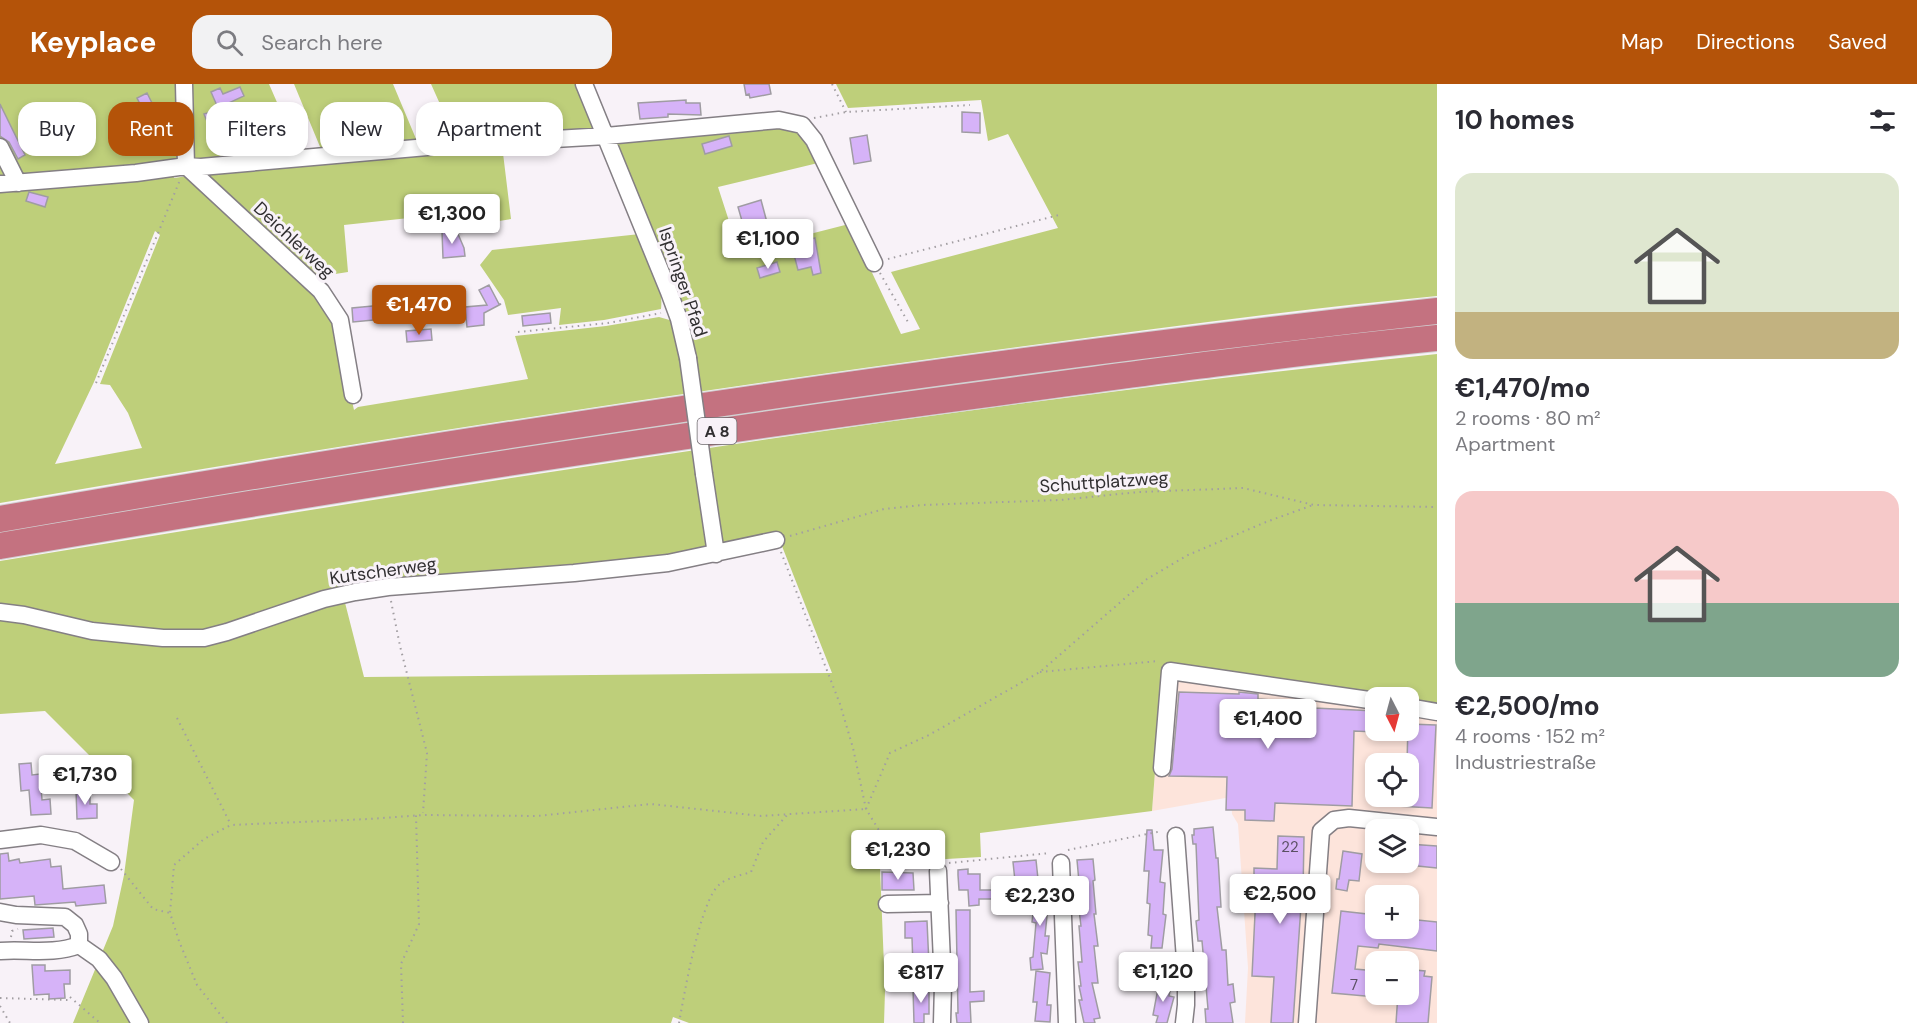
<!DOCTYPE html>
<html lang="en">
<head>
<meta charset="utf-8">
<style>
  :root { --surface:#fff; --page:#f2f2f3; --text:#2b2b33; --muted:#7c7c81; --accent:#b45309 }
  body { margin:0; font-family:"DM Sans",sans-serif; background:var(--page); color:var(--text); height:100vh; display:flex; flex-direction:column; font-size:22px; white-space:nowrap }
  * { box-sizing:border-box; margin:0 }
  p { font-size:20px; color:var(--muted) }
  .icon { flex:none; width:33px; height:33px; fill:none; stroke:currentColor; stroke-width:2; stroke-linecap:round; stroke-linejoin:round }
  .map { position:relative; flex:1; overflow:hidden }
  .details { display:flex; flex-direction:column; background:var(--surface); width:480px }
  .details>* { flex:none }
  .guide { position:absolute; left:18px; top:18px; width:570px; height:54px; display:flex; gap:12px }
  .needle { width:39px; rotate:174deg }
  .tools { position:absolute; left:1365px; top:603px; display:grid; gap:12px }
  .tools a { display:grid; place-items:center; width:54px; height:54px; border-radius:12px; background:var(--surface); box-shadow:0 3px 9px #0003; font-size:30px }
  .price { position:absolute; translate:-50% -51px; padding:0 14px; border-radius:6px; background:#fff; color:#222; font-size:20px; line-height:39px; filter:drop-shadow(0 2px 3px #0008) }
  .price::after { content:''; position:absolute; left:50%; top:36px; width:18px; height:14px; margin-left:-9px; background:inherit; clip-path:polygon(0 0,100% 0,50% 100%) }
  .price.current { background:var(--accent); color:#fff }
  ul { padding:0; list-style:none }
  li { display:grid; align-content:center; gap:12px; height:318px; padding:0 18px }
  li span { display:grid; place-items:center; height:186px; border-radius:18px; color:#555 }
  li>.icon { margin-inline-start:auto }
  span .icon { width:108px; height:108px; fill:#fffc; stroke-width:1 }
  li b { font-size:26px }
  h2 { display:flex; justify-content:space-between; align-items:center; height:72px; padding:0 18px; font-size:26px }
  .tag { padding:0 21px; border-radius:18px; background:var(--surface); box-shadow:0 3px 9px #0003; font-size:21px; line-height:54px }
  .tag.current { background:var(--accent); color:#fff }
  header { display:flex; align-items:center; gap:36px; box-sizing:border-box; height:84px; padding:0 30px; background:var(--accent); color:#fff }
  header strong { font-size:28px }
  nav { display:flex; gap:33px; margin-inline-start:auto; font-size:21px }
  .search { width:420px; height:54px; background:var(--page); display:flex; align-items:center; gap:15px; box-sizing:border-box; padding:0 21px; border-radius:18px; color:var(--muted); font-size:22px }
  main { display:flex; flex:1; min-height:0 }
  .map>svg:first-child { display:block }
  .industrial { fill:#fde4db; fill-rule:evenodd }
  .green { fill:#becf7a; fill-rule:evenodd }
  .building { fill:#d6b3f8; stroke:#9f9ca2; stroke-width:1.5 }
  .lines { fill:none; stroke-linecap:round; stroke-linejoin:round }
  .minor-casing { stroke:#847f84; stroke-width:19 }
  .highway-casing { stroke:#d2d1d2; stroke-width:28 }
  .path { stroke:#a29ea2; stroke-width:2; stroke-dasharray:1.5 4.5; stroke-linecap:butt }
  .minor { stroke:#fff; stroke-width:16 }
  .highway { stroke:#c47280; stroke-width:26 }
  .minor-bridge-casing { stroke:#847f84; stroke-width:19; stroke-linecap:butt }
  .minor-bridge { stroke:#fff; stroke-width:16 }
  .labels { text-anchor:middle; stroke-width:6; stroke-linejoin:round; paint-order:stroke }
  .number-label { font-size:15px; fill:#5a5063 }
  .shield { fill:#f8f2f8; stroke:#6d6a6d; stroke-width:1.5 }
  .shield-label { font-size:16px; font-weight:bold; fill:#312f31 }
  .street-label { font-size:18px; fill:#312f31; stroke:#f8f2f8 }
</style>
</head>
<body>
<header>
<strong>Keyplace</strong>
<div class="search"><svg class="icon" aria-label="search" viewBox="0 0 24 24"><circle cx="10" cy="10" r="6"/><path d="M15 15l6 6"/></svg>Search here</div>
<nav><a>Map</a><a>Directions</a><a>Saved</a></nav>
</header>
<main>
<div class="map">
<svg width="1437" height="939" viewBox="0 0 1437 939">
  <rect width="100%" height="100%" fill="#f8f2f8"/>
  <path class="industrial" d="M1163,581L1313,601L1387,613L1376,614V646H1408L1409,618L1437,623V939H1245L1248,884L1238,740L1232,730L1231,713L1152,727ZM1376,680H1408V712H1376ZM1376,746H1408V778H1376ZM1376,812H1408V844H1376ZM1376,878H1408V910H1376Z"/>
  <path class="green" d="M0,0H179L181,58L175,79L171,81L174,94L188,92L204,87L502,61L511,135L456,144L446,130L344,141L348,188L303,195L333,234L354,326L358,323L528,295L515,252L606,242L659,233L673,237L698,303L611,59L773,39L800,48L818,79L718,103L739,168L849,140L901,250L920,245L891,188L1058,144L1008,50L988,57L981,16L848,24L836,0H1437V212C1280,227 1123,249 966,270C643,314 321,364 0,419ZM155,147L160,151L100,300L110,301L128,329L142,364L55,380L94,298Z
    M189,0H269L300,71L196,80L191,72Z
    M294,0H393L419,62L323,70Z
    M431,0H578L598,48L457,58Z
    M640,150C649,172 664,200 661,225L604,236L559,241L561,224L508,231L504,216L480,181L492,166Z
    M1437,239V243L0,451V447C247,405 494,364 742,328C973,295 1205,267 1437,239Z
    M1437,270V623L1409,618L1408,614L1387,613L1313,601L1163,582L1152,727L980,749L981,773L912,777L911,783H880L885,907L884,939H689L673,933L671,939H73L113,842L124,791L134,716L45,627L0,630V477C477,398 956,320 1437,270ZM778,452L832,589L364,593L342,507L697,470Z"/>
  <path class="building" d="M744,0H769L771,10L750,14L749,10L746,11Z
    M240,3L244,12L218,24L211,8L220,4L223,10Z
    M147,9L156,27L146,32L137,14Z
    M686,16V19H700L701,31L668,30V33L640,35L638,19Z
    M0,20L25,71L18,75L9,58L0,52Z
    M214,27L228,66L220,70L204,30Z
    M962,28L980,29V49L962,48Z
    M867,51L871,77L854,80L850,54Z
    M729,52L732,62L705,70L702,60Z
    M29,108L48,113L45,123L26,117Z
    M761,116L769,146L788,141L793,160L815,154L821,189L813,191L811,183L798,186L793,167L774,172L770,159L762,161L759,148L748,151L746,143L744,144L738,123Z
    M442,147H451V151L458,150L464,164L465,172L443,174Z
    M777,178L780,188L760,194L757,184Z
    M489,201L499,220H501L484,229V241L467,243L465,223L487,221L479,206Z
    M383,221L384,235L353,238L352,224Z
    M550,229L551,239L523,242L522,232Z
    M431,245L432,256L407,258L406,247Z
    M1179,608L1239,610V608L1258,610V615L1314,619V624L1376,627V648L1354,647L1352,722L1275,719L1274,737L1245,736V726H1226L1227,693L1169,692L1172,685Z
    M1408,640L1436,641L1432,724L1397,722V712H1408V680H1407Z
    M31,679L32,691L40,690L42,716L50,715L51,730L31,731L29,706L21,707L19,680Z
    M76,706H90V720H97V734L77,735Z
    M1213,743L1216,774H1218L1221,823H1217L1222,866H1226L1228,901L1233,900L1235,918L1230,919L1233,939H1206L1205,925H1208L1202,857H1198L1196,837L1199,836L1196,760H1193L1192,751H1194V745Z
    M1147,746H1152L1154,766H1163L1160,798L1165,799L1163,830L1166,831L1162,864H1151L1152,852L1148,851L1150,820L1147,819L1149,787H1144Z
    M1278,752L1304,753L1303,807H1302L1293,939H1271L1274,893L1252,892L1256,809H1254V784L1277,785Z
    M1408,760L1437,762V784L1408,781Z
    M1343,767L1362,770L1359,797L1349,796L1347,807L1336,805L1337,795H1339Z
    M8,769L9,777L19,775L20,779L50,775L51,783L61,782L63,805L104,801L106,819L76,822L75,818L35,821L34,812L0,815V770Z
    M1093,775L1095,796L1093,797L1096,830H1094L1098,862H1094L1098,899H1092L1100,934L1094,935L1095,939H1084L1079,916H1082L1079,902H1081L1078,878H1082L1079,842H1081L1077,810L1080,809L1077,776Z
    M1036,776L1038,795L1015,797L1013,778Z
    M968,785V790H980V806H993V815H979V821L969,822L968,806H959L958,791V786Z
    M882,788L913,789L914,806H882Z
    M1045,799L1048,822L1045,852H1049L1047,870L1041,869L1043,885L1031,886L1030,874L1033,873L1036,839L1032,838L1034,821H1037L1035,800Z
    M956,826H970V908L984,907V917L970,918L971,939H957L956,929H958Z
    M1341,827L1376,831V844H1408V835L1437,838V867L1379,860L1378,864L1358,862L1355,885L1376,887V913L1332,909Z
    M927,837L929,881L913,882L912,854H905V838Z
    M53,844L54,853L24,855L23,846Z
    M1153,869L1170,872L1166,894L1150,891Z
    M32,881H45V887L70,886V900H64L65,914L49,915V910L34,911Z
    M1415,886L1425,887L1424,892L1432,893L1428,939H1396L1398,910H1408V891H1415Z
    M1036,887L1050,889L1047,921H1051L1050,938L1035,937L1037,918H1033Z
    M1159,899L1171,901L1169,912L1174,913L1167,939H1156L1158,932L1153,931Z
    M929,903V930H924V939H914L913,904Z"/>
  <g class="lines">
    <g class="minor-casing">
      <path id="minor" d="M184,0L186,82L321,207L340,236L353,311
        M584,0L669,208L679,235L688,274
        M0,63L18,99
        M0,100L136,89L186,82L201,83L450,61L606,52L779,36L802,41L814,56L874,179
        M704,390L716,470
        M0,528L24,531L92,547L163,554H204L227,548L324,515L355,508L388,503L574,489L668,479L776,456
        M1408,623L1437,628
        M1162,684L1170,587L1376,617
        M1176,752L1186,889V921L1184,939
        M0,756L41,751L75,757L111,778
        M1061,779L1067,939
        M938,787L943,901L942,939
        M887,820L940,819
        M0,828L16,831L65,833L75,841L79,850V861C53,871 27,865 0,867
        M79,861L99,875L114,894L140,939
        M1307,939L1321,747L1334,736L1349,734L1437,743"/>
    </g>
    <g class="highway-casing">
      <path id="highway" d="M0,435C477,352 956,280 1437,227
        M0,462C331,405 662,353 995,309C1142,289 1289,269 1437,254"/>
    </g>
    <path class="path" d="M832,0L846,28
      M814,34L846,28L970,21
      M888,175L1059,131
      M880,189L908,238
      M518,248L608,239L661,229
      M96,299L180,96
      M790,452L884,425L922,421L1060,416L1139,408L1243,404L1314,421L1437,423
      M781,468L840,620L853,664L866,725L880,748L901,772L918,782L925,784
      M391,517L400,562L427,669L423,729
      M1040,588L1159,577
      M1382,604L1406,609
      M177,634L231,741
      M866,725L890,669L929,651L1040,588L1147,495L1188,471L1266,438L1313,421
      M1068,766L1162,747
      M949,779L1050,769
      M121,785L153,825L170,829
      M11,853L12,847L18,845
      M70,913L100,939
      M0,914L68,916
      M0,922L10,939
      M227,939L197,901L179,857L170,829L174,781L204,755L231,741L369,735L423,731L537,732L651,720L761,732L866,725
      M403,939L401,880L419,840L416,731
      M679,939C684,912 700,815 720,800C727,794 742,791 751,788L763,758L788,730"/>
    <use href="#minor" class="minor"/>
    <use href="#highway" class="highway"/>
    <g class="minor-bridge-casing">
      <path id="minor-bridge" d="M688,274L704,390"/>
    </g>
    <use href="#minor-bridge" class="minor-bridge"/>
  </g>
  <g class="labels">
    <g class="number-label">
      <text x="1290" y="768">22</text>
      <text x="1354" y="906">7</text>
    </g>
    <rect class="shield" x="697.5" y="334" width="39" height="26" rx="4.5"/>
    <g class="shield-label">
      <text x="717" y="353">A 8</text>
    </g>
    <g class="street-label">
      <text transform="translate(294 156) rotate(43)" y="6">Deichlerweg</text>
      <text transform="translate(683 198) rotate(71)" y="6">Ispringer Pfad</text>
      <text transform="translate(1104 398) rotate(-4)" y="6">Schuttplatzweg</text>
      <text transform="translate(383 487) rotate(-8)" y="6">Kutscherweg</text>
    </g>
  </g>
</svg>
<div class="tools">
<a><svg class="needle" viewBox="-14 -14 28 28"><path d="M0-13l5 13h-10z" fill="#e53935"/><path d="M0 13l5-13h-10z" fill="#7c7c81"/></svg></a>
<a><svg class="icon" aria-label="locate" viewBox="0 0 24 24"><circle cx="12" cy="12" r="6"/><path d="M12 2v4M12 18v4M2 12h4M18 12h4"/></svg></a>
<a><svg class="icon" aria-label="layers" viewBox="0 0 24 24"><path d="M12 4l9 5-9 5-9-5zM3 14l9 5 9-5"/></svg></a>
<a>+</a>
<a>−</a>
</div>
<b class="price" style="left:452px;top:161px">€1,300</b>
<b class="price" style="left:768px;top:186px">€1,100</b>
<b class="price current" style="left:419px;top:252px">€1,470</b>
<b class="price" style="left:1268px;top:666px">€1,400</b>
<b class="price" style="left:85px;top:722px">€1,730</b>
<b class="price" style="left:898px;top:797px">€1,230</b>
<b class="price" style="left:1280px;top:841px">€2,500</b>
<b class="price" style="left:1040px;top:843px">€2,230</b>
<b class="price" style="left:1163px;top:919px">€1,120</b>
<b class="price" style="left:921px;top:920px">€817</b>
<div class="guide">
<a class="tag">Buy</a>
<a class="tag current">Rent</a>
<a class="tag">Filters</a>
<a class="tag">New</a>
<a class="tag">Apartment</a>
</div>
</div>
<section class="details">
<h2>10 homes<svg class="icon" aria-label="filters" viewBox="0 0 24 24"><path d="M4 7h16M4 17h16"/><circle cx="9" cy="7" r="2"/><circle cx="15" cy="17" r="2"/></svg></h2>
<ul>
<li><span style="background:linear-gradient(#dfe7d0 75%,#c2b280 0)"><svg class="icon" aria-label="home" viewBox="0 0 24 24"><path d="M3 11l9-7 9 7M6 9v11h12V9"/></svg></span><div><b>€1,470/mo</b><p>2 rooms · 80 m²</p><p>Apartment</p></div></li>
<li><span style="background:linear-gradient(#f6c9c9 60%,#7fa58c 0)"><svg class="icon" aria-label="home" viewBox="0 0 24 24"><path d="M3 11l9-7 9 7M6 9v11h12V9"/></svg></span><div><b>€2,500/mo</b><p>4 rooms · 152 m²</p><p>Industriestraße</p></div></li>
</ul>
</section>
</main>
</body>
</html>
